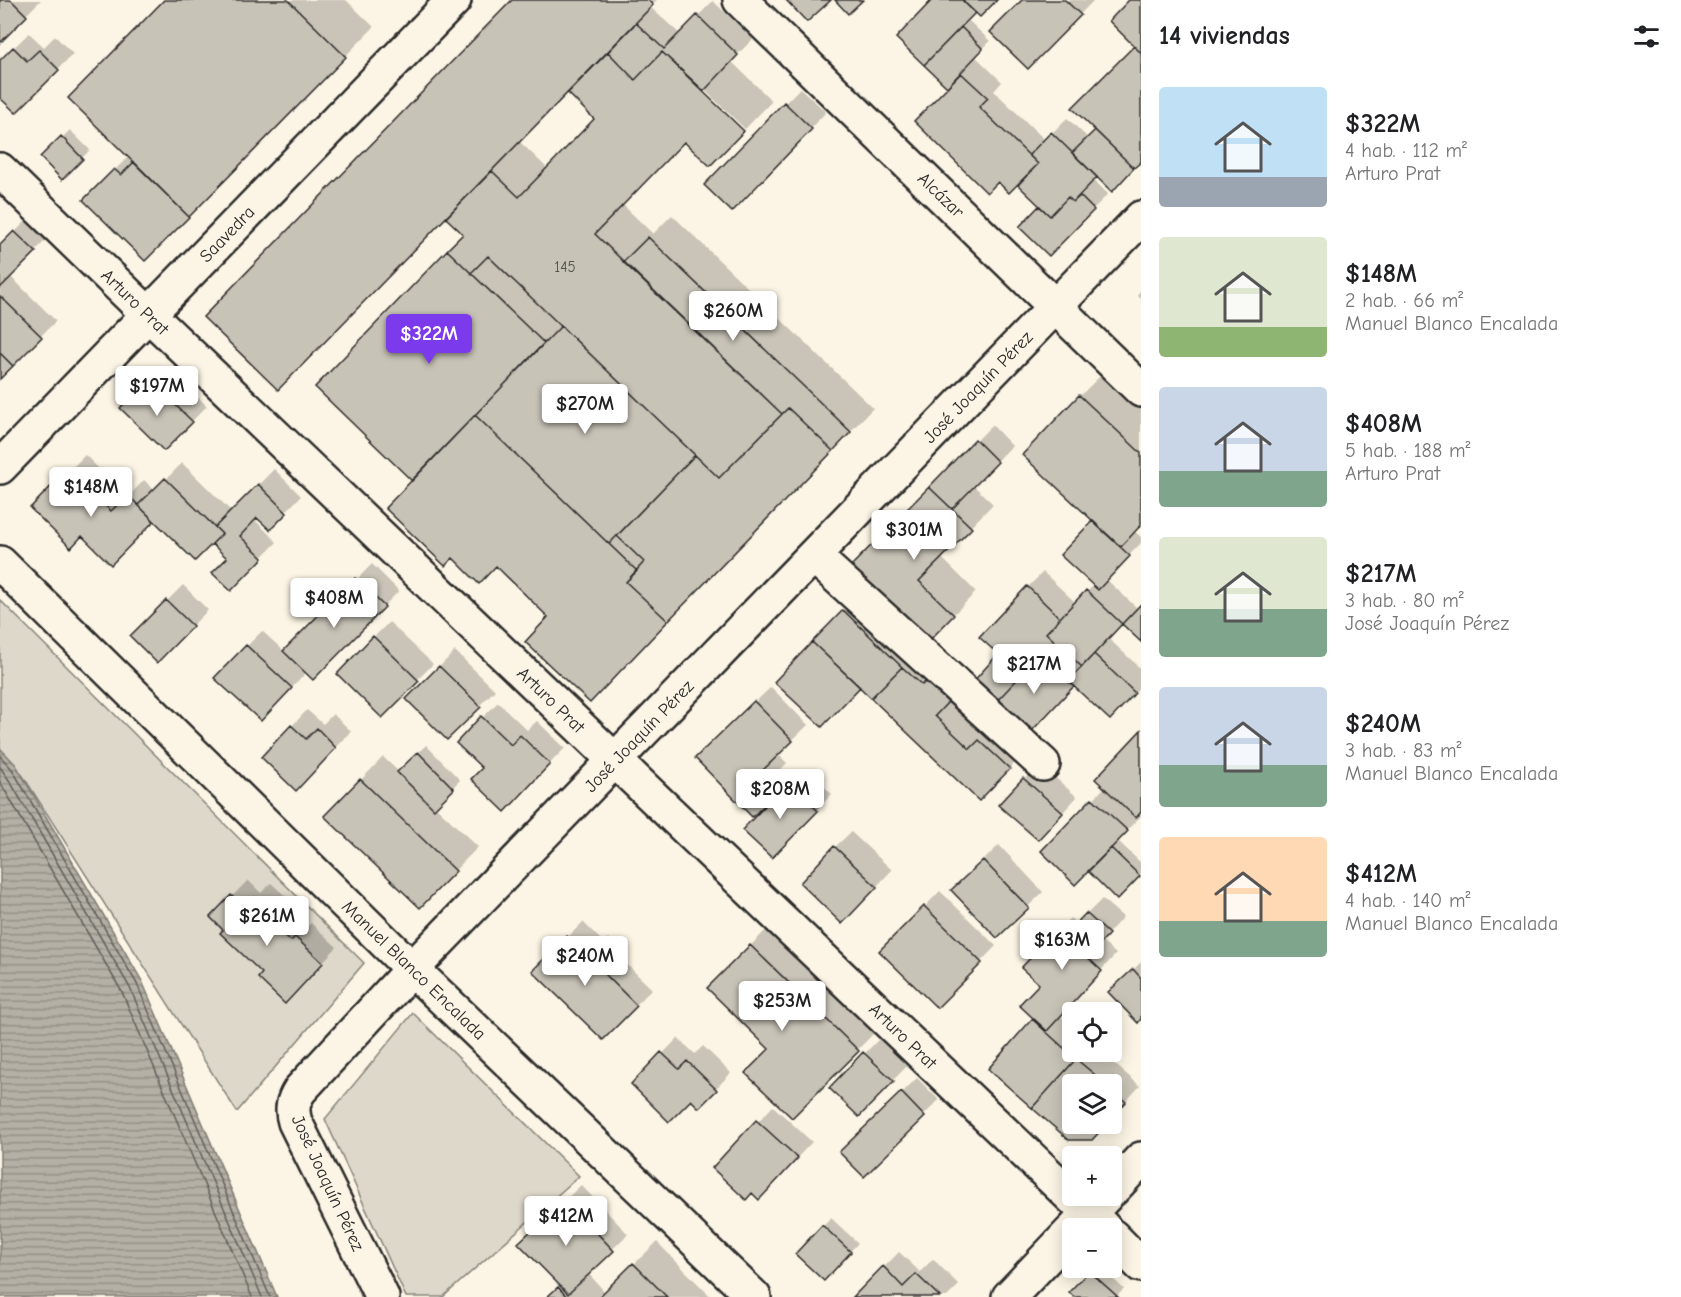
<!DOCTYPE html>
<html lang="es">
<head>
<meta charset="utf-8">
<style>
  :root { --surface:#fff; --page:#f2f2f2; --text:#202124; --muted:#757577; --accent:#7c3aed }
  body { margin:0; font-family:"Comic Neue",sans-serif; background:var(--page); color:var(--text); height:100vh; display:flex; flex-direction:column; font-size:22px; white-space:nowrap }
  * { box-sizing:border-box; margin:0 }
  p { font-size:20px; color:var(--muted) }
  .icon { flex:none; width:33px; height:33px; fill:none; stroke:currentColor; stroke-width:2; stroke-linecap:round; stroke-linejoin:round }
  .map { position:relative; flex:1; overflow:hidden }
  .side { display:flex; flex-direction:column; background:var(--surface); width:540px }
  .side>* { flex:none }
  .buttons { position:absolute; left:1062px; top:1002px; display:grid; gap:12px }
  .buttons a { display:grid; place-items:center; width:60px; height:60px; border-radius:6px; background:var(--surface); box-shadow:0 3px 15px #0003; font-size:30px }
  .price { position:absolute; translate:-50% -51px; padding:0 14px; border-radius:6px; background:#fff; color:#222; font-size:20px; line-height:39px; filter:drop-shadow(0 2px 3px #0008) }
  .price::after { content:''; position:absolute; left:50%; top:36px; width:18px; height:14px; margin-left:-9px; background:inherit; clip-path:polygon(0 0,100% 0,50% 100%) }
  .price.current { background:var(--accent); color:#fff }
  ul { padding:0; list-style:none }
  li { display:flex; align-items:center; gap:18px; height:150px; padding:0 18px }
  li span { display:grid; place-items:center; flex:none; width:168px; height:120px; border-radius:6px; color:#555 }
  li>.icon { margin-inline-start:auto }
  span .icon { width:72px; height:72px; fill:#fffc; stroke-width:1 }
  li b { font-size:26px }
  h2 { display:flex; justify-content:space-between; align-items:center; height:72px; padding:0 18px; font-size:26px }
  main { display:flex; flex:1; min-height:0 }
  .map>svg:first-child { display:block }
  .green { fill:#ded8ca; stroke:#84827a; stroke-width:1.5 }
  .water { fill:url(#water-rules); stroke:#7d7b74; stroke-width:1.5 }
  .shadow { fill:#0003; fill-rule:evenodd }
  .lines { fill:none; stroke-linecap:round; stroke-linejoin:round }
  .shore { stroke:#62605c; stroke-width:1.5 }
  .building { fill:#c8c3b7; stroke:#2b2b2b; stroke-width:1.5 }
  .street-casing { stroke:#2b2b2b; stroke-width:38 }
  .secondary-casing { stroke:#2b2b2b; stroke-width:38 }
  .primary-casing { stroke:#2b2b2b; stroke-width:38 }
  .street { stroke:#fcf5e5; stroke-width:33 }
  .secondary { stroke:#fcf5e5; stroke-width:33 }
  .primary { stroke:#fcf5e5; stroke-width:33 }
  .labels { text-anchor:middle; stroke-width:4.5; stroke-linejoin:round; paint-order:stroke }
  .number-label { font-size:15px; fill:#52514e }
  .street-label { font-size:18px; fill:#2b2b2b; stroke:#fcf5e5 }
</style>
</head>
<body>
<main>
<div class="map">
<svg width="1141" height="1297" viewBox="0 0 1141 1297">
  <defs>
    <pattern id="water-rules" width="6" height="5" patternUnits="userSpaceOnUse" patternTransform="scale(1.5)"><rect width="6" height="5" fill="#b4b0a5"/><path d="M0 2.5h6" fill="none" stroke="#938f87"/></pattern>
  </defs>
  <rect width="100%" height="100%" fill="#fcf5e5"/>
  <filter id="ink" filterUnits="userSpaceOnUse"><feTurbulence type="fractalNoise" baseFrequency=".0167" numOctaves="2"/><feDisplacementMap in="SourceGraphic" scale="12" xChannelSelector="R" yChannelSelector="G"/><feConvolveMatrix kernelMatrix="1 2 1 2 8 2 1 2 1" color-interpolation-filters="sRGB"/></filter>
  <g filter="url(#ink)">
    <path class="green" d="M0,600L364,963L237,1112L23,776L0,751Z
      M413,1013L579,1176L443,1297H406L325,1119Z"/>
    <path class="water" d="M0,748L16,765L142,981L277,1297H0Z"/>
    <path class="shadow" d="M0,0H41L0,41Z
      M166,0H346L374,27L145,259L85,200L129,156Z
      M514,0H657L650,7L680,34L713,1L753,39L731,61L772,101L745,129L663,50L660,52L684,140L622,204L653,234L672,215L873,408L696,592L550,617L317,387L465,234L446,216ZM568,91L596,119L548,169L519,141Z
      M934,0H995L975,11L956,30L958,32L969,21L990,41L975,56L1002,82L994,91L1045,140L1067,118L1088,138L1096,130L1136,46L1131,0H1141V160L1112,189L1098,175L1094,180L1108,194L1049,254L1021,227L1041,206L1018,183L949,87L898,38Z
      M1024,0H1094L1028,67Z
      M29,33L44,47L55,36L73,54L16,111L0,96V61Z
      M800,88L826,112L748,195L785,103Z
      M70,130L90,150L62,178L42,157Z
      M30,217L50,236L10,276L56,321L0,376V247Z
      M1141,290V299L1137,295Z
      M161,370L176,386L181,381L207,406L164,449L123,408Z
      M1102,374L1141,409V525L1134,531L1141,537V543L1106,579L1138,609L1141,606V640L1122,623L1108,638L1141,669V686L1125,702L1074,685L1000,654L1028,587L1043,572L1076,603L1094,585L1062,555L1094,521L1080,396Z
      M992,425L1012,446L973,485L993,504L941,557L976,592L928,640L852,567Z
      M85,455L128,497L144,480L155,491L182,463L232,512L274,469L301,496L270,528L258,516L254,519L277,542L231,589L229,558L212,542L154,519L111,563L82,534L32,508Z
      M372,564L399,591L313,677L307,672L276,704L247,646L262,631L285,652Z
      M183,585L208,610L157,661L132,636Z
      M859,596L1024,753L995,784L860,686L844,611Z
      M389,622L433,664L382,716L374,637Z
      M455,651L495,690L447,738L408,699Z
      M771,687L808,725L778,754L787,763L777,773L788,784L804,768L832,794L772,856L767,806L766,804L752,815L712,743Z
      M498,702L527,730L537,721L565,748L520,794L484,768L458,743Z
      M307,710L323,724L333,714L351,731L311,773L263,757Z
      M1141,732V810L1139,812L1141,816L1117,840L1141,863V873L1117,898L1088,870L1043,851L1105,787L1097,779Z
      M426,745L460,780L435,806L478,847L420,906L361,780L383,757L399,772Z
      M1040,764L1077,797L1053,823L1000,805Z
      M851,832L892,870L858,906L835,847Z
      M999,845L1043,892L998,936L969,875Z
      M248,880L261,893L271,883L290,900L284,906L307,927L311,923L337,947L300,986L264,973L212,917Z
      M940,891L996,946L937,1006L881,951Z
      M1102,899L1123,917L1101,941L1116,954L1060,1015L1072,1027V1052H1101L1140,1086L1112,1116V1084H1072V1124H1105L1091,1139L990,1069L1035,1018L1041,984L1055,934L1070,918L1077,924Z
      M583,922L603,942L608,938L625,954L620,958L652,989L603,1038L534,971Z
      M773,923L880,1027L792,1116L771,1049L709,988Z
      M1141,962V1018L1138,1021L1126,977Z
      M678,1038L695,1054L703,1046L731,1073L699,1106L691,1098L633,1084Z
      M880,1038L908,1065L859,1115L831,1088Z
      M917,1078L939,1100L864,1175L841,1152Z
      M773,1106L812,1142L774,1182L714,1168Z
      M581,1185L628,1234L588,1273L605,1292L657,1242L711,1297H546L560,1284L536,1228Z
      M831,1218L858,1243L824,1279L797,1254Z
      M899,1252L920,1272L933,1259L959,1285L947,1297H855Z
      M1095,1268H1101L1124,1289L1116,1297H1076L1071,1292Z"/>
    <g class="lines">
      <path class="shore" d="M0,756L12,769L137,984L270,1297
        M0,767L11,783L130,988L262,1297
        M0,782L122,992L252,1297"/>
    </g>
    <path class="building" d="M0,0H11L27,16L0,43Z
      M164,0H288L346,57L189,217L68,98Z
      M512,0H648L653,5L278,390L203,317Z
      M786,0H831L807,22Z
      M835,0H863L848,14Z
      M932,0H962L975,13L924,65L896,38Z
      M962,0H997L980,17Z
      M1022,0H1065L1081,15L1028,69L990,32Z
      M1129,0H1141V53L1109,21Z
      M697,15L738,55L704,91L662,52L635,80L608,52L636,23L664,49Z
      M961,27L983,49L947,87L924,65Z
      M1134,46L1141,53V162L1134,168L1072,108Z
      M13,47L27,61L39,50L59,70L16,113L0,98V60Z
      M608,52L635,80L662,52L744,131L710,166L684,142L595,234L782,414L719,478L488,256L471,273L447,250L463,234L446,218L492,171L519,197L594,119L568,93Z
      M961,73L988,98L979,107L1038,164L1009,193L998,182L987,193L914,121Z
      M784,102L812,129L732,212L704,185Z
      M1095,130L1134,168L1112,192L1072,153Z
      M1051,132L1097,177L1073,202L1068,197L1050,216L1018,185L1038,164L1029,155Z
      M61,136L83,159L62,180L40,157Z
      M134,162L189,217L145,261L83,200L114,169L121,175Z
      M1080,196L1094,210L1049,256L1019,227L1039,206L1050,216L1068,197L1073,202Z
      M14,231L36,252L0,288V245Z
      M648,237L851,432L833,451L788,408L782,414L623,262Z
      M447,250L544,343L412,481L315,387Z
      M0,296L42,337L13,366L0,353Z
      M561,326L695,455L609,544L475,415Z
      M0,353L13,366L0,379Z
      M144,384L160,400L165,395L193,422L164,451L120,408Z
      M1079,395L1141,453V525L1121,547L1022,455Z
      M788,408L833,451L668,621L626,582L644,562L617,536L695,455L719,478Z
      M475,415L637,571L626,582L668,621L590,703L525,642L548,617L496,566L479,584L453,558L445,566L385,508Z
      M975,439L998,462L952,509L929,487Z
      M68,469L111,511L128,495L154,521L111,565L82,536L71,548L30,508Z
      M165,478L222,534L195,561L138,505Z
      M258,484L287,513L270,530L257,518L240,536L263,558L231,591L212,573L227,558L212,544L222,534L215,527Z
      M929,487L972,528L919,581L954,615L928,642L850,567Z
      M1092,521L1130,556L1098,590L1060,555Z
      M355,578L385,607L313,680L283,651Z
      M1027,586L1060,618L1046,633L1082,667L1068,681L1040,655L994,704L972,683L998,654L979,637Z
      M1086,590L1122,624L1082,667L1046,633Z
      M166,600L193,626L157,663L130,636Z
      M1141,604V642L1122,624Z
      M843,610L902,667L871,698L812,642Z
      M373,636L419,681L382,718L337,674Z
      M812,642L860,687L822,727L774,682Z
      M246,645L292,688L261,721L214,678Z
      M1094,654L1135,693L1110,720L1068,681Z
      M1040,655L1074,686L1028,735L994,704Z
      M439,666L481,707L447,740L406,699Z
      M902,667L922,685L926,681L948,702L935,716L970,749L979,740L1010,769L979,801L871,698Z
      M754,701L793,741L763,770L773,780L762,789L772,798L752,817L695,758Z
      M481,716L511,745L520,735L550,764L505,812L471,779L482,768L456,743Z
      M291,725L306,739L317,728L336,748L296,791L261,757Z
      M1141,730V812L1136,818L1095,779Z
      M418,752L454,789L434,809L397,772Z
      M1023,778L1063,813L1038,840L998,805Z
      M360,779L456,871L420,908L324,816Z
      M788,782L818,811L772,858L742,830Z
      M1092,798L1128,831L1075,885L1041,851Z
      M834,846L877,887L842,924L800,883Z
      M1111,848L1140,876L1117,900L1088,871Z
      M983,860L1029,908L997,938L951,890Z
      M231,895L244,908L255,897L276,917L270,922L291,941L295,937L323,963L285,1004L258,978L262,973L220,933L223,930L210,917Z
      M924,906L982,963L937,1008L879,951Z
      M1086,913L1109,934L1087,957L1102,971L1047,1031L1019,1005L1039,984L1021,968L1054,933L1061,939Z
      M567,936L587,956L592,952L611,970L606,975L637,1006L603,1040L532,971Z
      M750,945L859,1051L792,1118L745,1073L769,1049L707,988Z
      M1133,969L1141,978V1019L1138,1023L1108,992Z
      M1032,1019L1076,1059L1032,1108L988,1069Z
      M661,1052L679,1069L687,1061L717,1090L699,1108L691,1100L669,1122L631,1084Z
      M863,1052L894,1081L859,1117L829,1088Z
      M1076,1059L1106,1084H1072V1124H1107L1092,1140H1069L1032,1108Z
      M1112,1090L1126,1102L1112,1118Z
      M901,1092L925,1117L864,1177L839,1152Z
      M756,1120L798,1158L759,1200L752,1193L746,1200L712,1168Z
      M565,1199L614,1251L568,1294L518,1243Z
      M822,1225L851,1252L824,1281L795,1254Z
      M633,1263L667,1297H599Z
      M883,1266L903,1287L916,1274L940,1297H853Z
      M1089,1271L1118,1297H1074L1069,1292Z
      M558,1287L567,1297H547Z"/>
    <g class="lines">
      <g class="street-casing">
        <path id="street" d="M0,467L454,0
          M814,556L1043,764
          M1112,1190L1141,1159
          M1075,1228L1106,1196
          M382,1297L295,1122C291,1109 293,1101 300,1090L412,969L1141,218
          M1009,1297L1072,1231"/>
      </g>
      <g class="secondary-casing">
        <path id="secondary" d="M0,170L149,315L1104,1228
          M0,563L412,969L754,1297
          M1112,1236L1141,1265"/>
      </g>
      <g class="primary-casing">
        <path id="primary" d="M740,0L1141,390"/>
      </g>
      <use href="#street" class="street"/>
      <use href="#secondary" class="secondary"/>
      <use href="#primary" class="primary"/>
    </g>
  </g>
  <g class="labels">
    <g class="number-label">
      <text x="565" y="272">145</text>
    </g>
    <g class="street-label">
      <text transform="translate(941 195) rotate(44)" y="6">Alcázar</text>
      <text transform="translate(227 234) rotate(-46)" y="6">Saavedra</text>
      <text transform="translate(135 302) rotate(44)" y="6">Arturo Prat</text>
      <text transform="translate(978 387) rotate(-46)" y="6">José Joaquín Pérez</text>
      <text transform="translate(551 700) rotate(44)" y="6">Arturo Prat</text>
      <text transform="translate(639 736) rotate(-46)" y="6">José Joaquín Pérez</text>
      <text transform="translate(414 970) rotate(44)" y="6">Manuel Blanco Encalada</text>
      <text transform="translate(903 1036) rotate(44)" y="6">Arturo Prat</text>
      <text transform="translate(328 1183) rotate(65)" y="6">José Joaquín Pérez</text>
    </g>
  </g>
</svg>
<div class="buttons">
<a><svg class="icon" aria-label="locate" viewBox="0 0 24 24"><circle cx="12" cy="12" r="6"/><path d="M12 2v4M12 18v4M2 12h4M18 12h4"/></svg></a>
<a><svg class="icon" aria-label="layers" viewBox="0 0 24 24"><path d="M12 4l9 5-9 5-9-5zM3 14l9 5 9-5"/></svg></a>
<a>+</a>
<a>−</a>
</div>
<b class="price" style="left:733px;top:342px">$260M</b>
<b class="price current" style="left:429px;top:365px">$322M</b>
<b class="price" style="left:157px;top:417px">$197M</b>
<b class="price" style="left:585px;top:435px">$270M</b>
<b class="price" style="left:91px;top:518px">$148M</b>
<b class="price" style="left:914px;top:561px">$301M</b>
<b class="price" style="left:334px;top:629px">$408M</b>
<b class="price" style="left:1034px;top:695px">$217M</b>
<b class="price" style="left:780px;top:820px">$208M</b>
<b class="price" style="left:267px;top:947px">$261M</b>
<b class="price" style="left:1062px;top:971px">$163M</b>
<b class="price" style="left:585px;top:987px">$240M</b>
<b class="price" style="left:782px;top:1032px">$253M</b>
<b class="price" style="left:566px;top:1247px">$412M</b>
</div>
<section class="side">
<h2>14 viviendas<svg class="icon" aria-label="filters" viewBox="0 0 24 24"><path d="M4 7h16M4 17h16"/><circle cx="9" cy="7" r="2"/><circle cx="15" cy="17" r="2"/></svg></h2>
<ul>
<li><span style="background:linear-gradient(#bfe0f5 75%,#9aa5b1 0)"><svg class="icon" aria-label="home" viewBox="0 0 24 24"><path d="M3 11l9-7 9 7M6 9v11h12V9"/></svg></span><div><b>$322M</b><p>4 hab. · 112 m²</p><p>Arturo Prat</p></div></li>
<li><span style="background:linear-gradient(#dfe7d0 75%,#8fb573 0)"><svg class="icon" aria-label="home" viewBox="0 0 24 24"><path d="M3 11l9-7 9 7M6 9v11h12V9"/></svg></span><div><b>$148M</b><p>2 hab. · 66 m²</p><p>Manuel Blanco Encalada</p></div></li>
<li><span style="background:linear-gradient(#c9d6e8 70%,#7fa58c 0)"><svg class="icon" aria-label="home" viewBox="0 0 24 24"><path d="M3 11l9-7 9 7M6 9v11h12V9"/></svg></span><div><b>$408M</b><p>5 hab. · 188 m²</p><p>Arturo Prat</p></div></li>
<li><span style="background:linear-gradient(#dfe7d0 60%,#7fa58c 0)"><svg class="icon" aria-label="home" viewBox="0 0 24 24"><path d="M3 11l9-7 9 7M6 9v11h12V9"/></svg></span><div><b>$217M</b><p>3 hab. · 80 m²</p><p>José Joaquín Pérez</p></div></li>
<li><span style="background:linear-gradient(#c9d6e8 65%,#7fa58c 0)"><svg class="icon" aria-label="home" viewBox="0 0 24 24"><path d="M3 11l9-7 9 7M6 9v11h12V9"/></svg></span><div><b>$240M</b><p>3 hab. · 83 m²</p><p>Manuel Blanco Encalada</p></div></li>
<li><span style="background:linear-gradient(#ffd9b3 70%,#7fa58c 0)"><svg class="icon" aria-label="home" viewBox="0 0 24 24"><path d="M3 11l9-7 9 7M6 9v11h12V9"/></svg></span><div><b>$412M</b><p>4 hab. · 140 m²</p><p>Manuel Blanco Encalada</p></div></li>
</ul>
</section>
</main>
</body>
</html>
